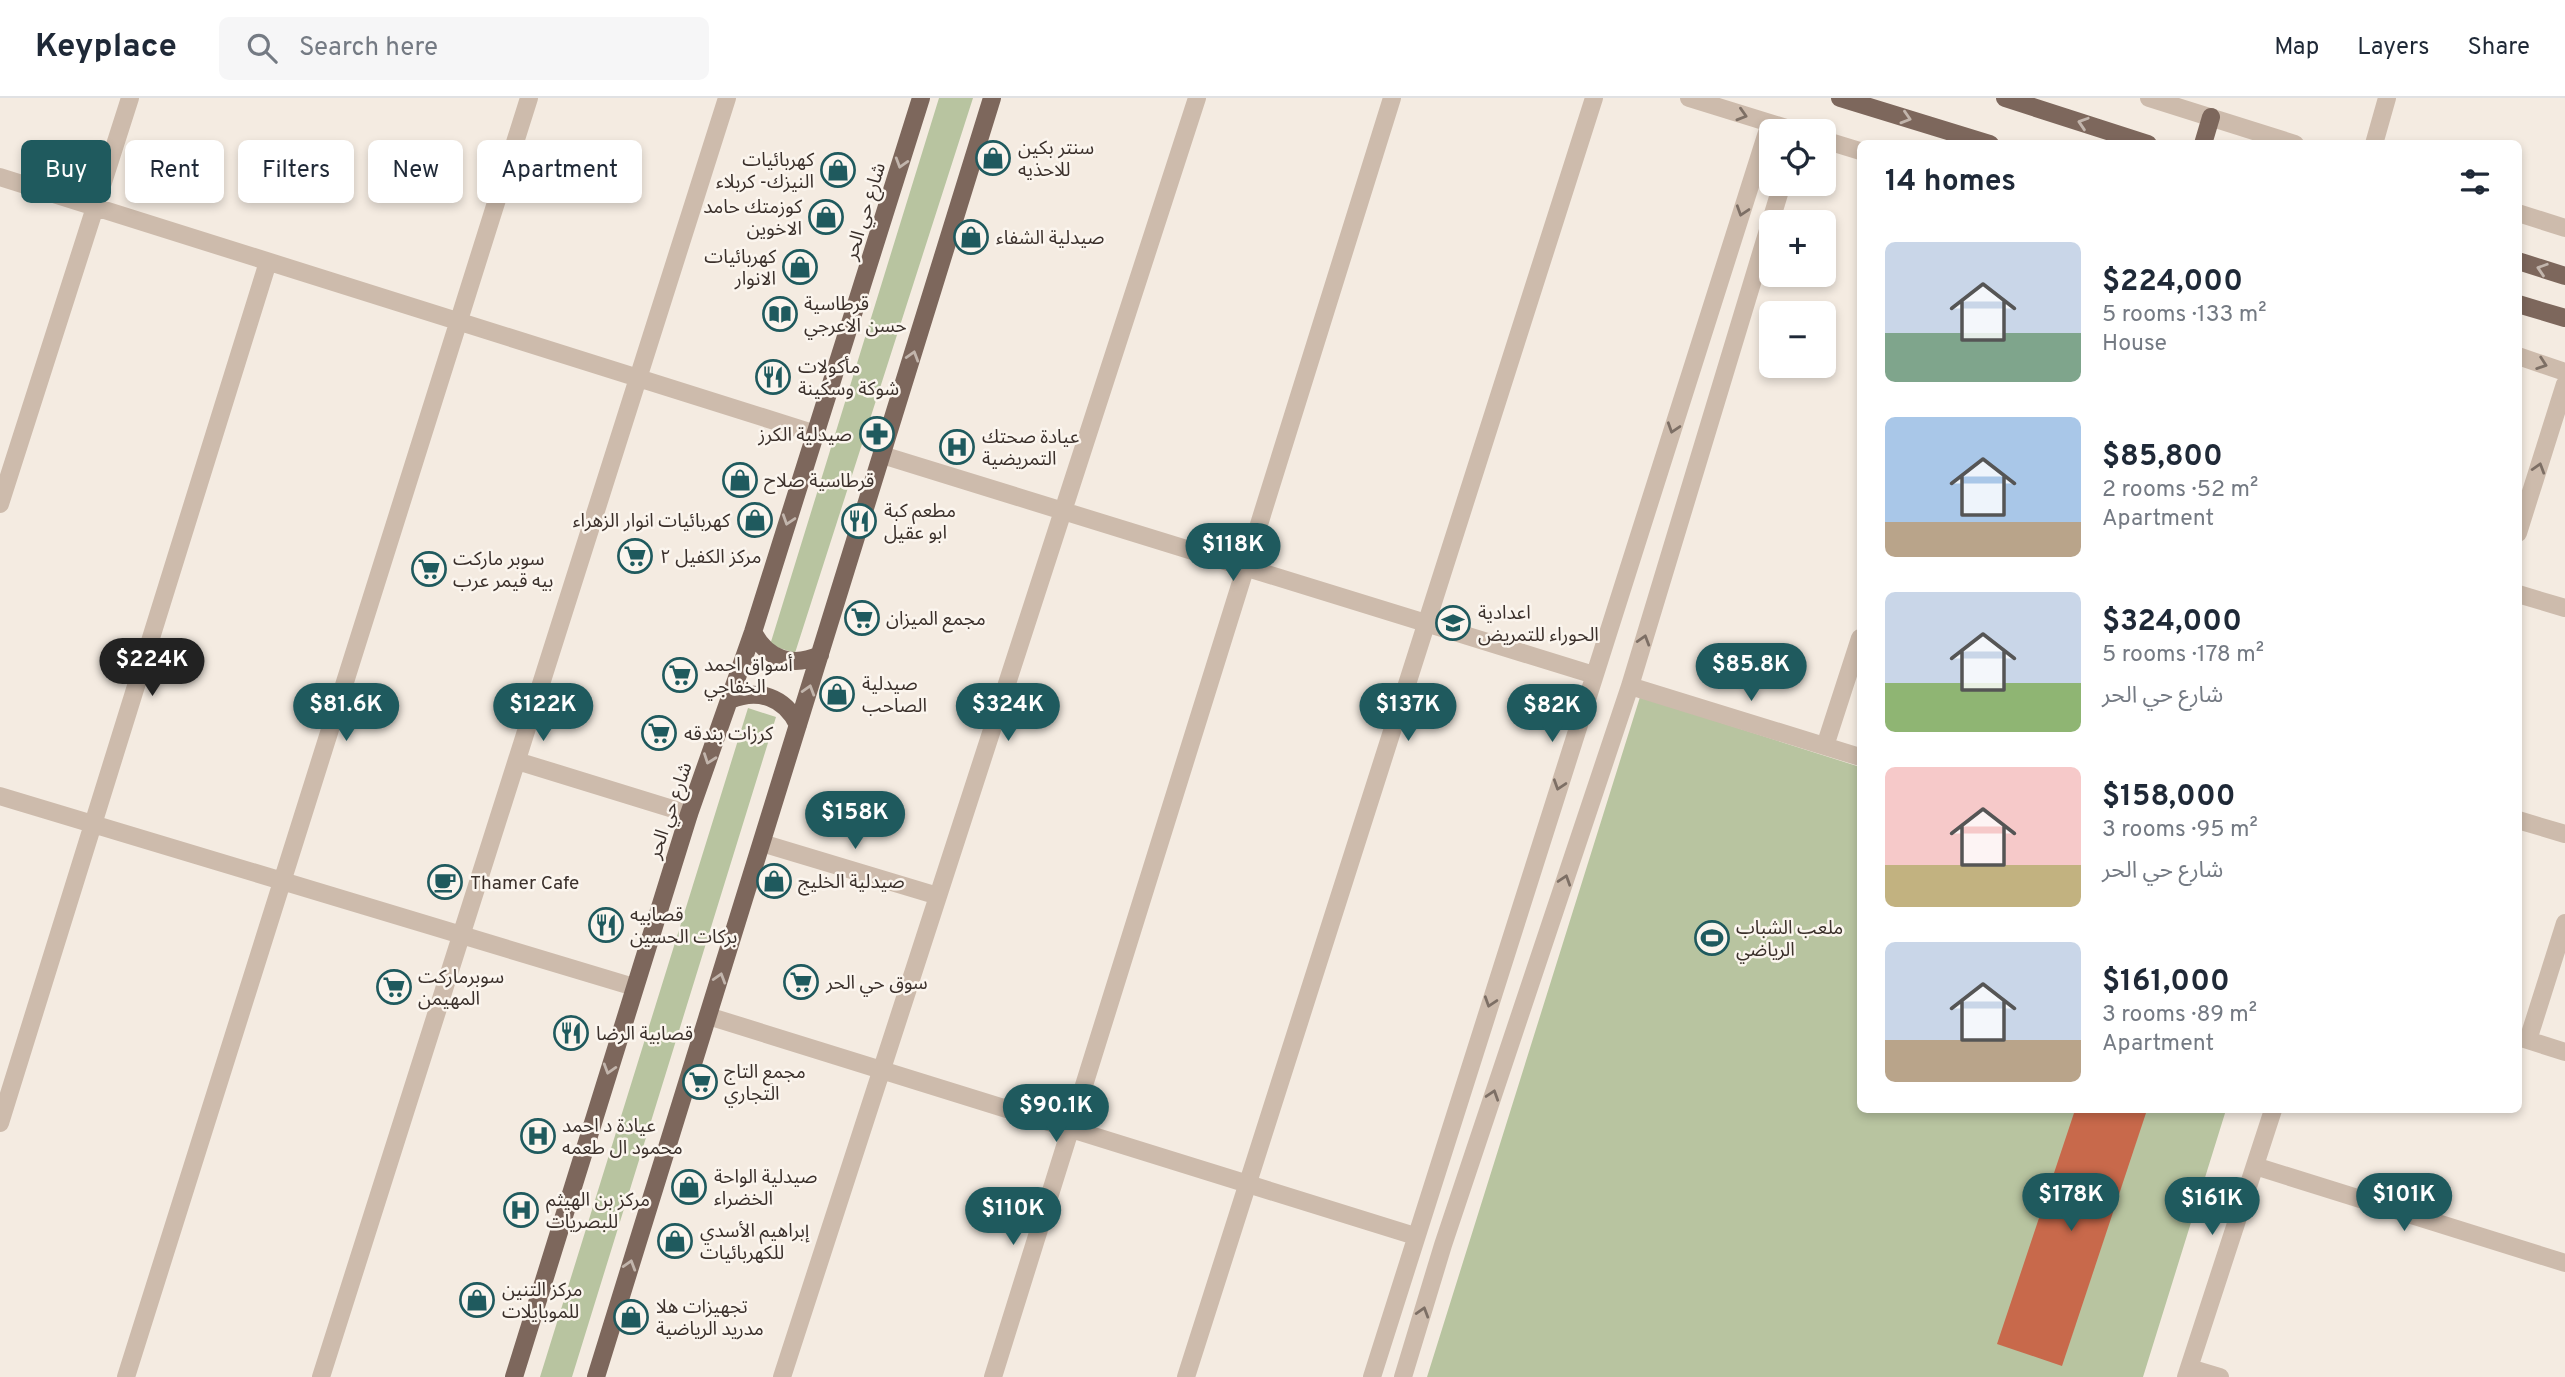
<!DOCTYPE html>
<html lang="en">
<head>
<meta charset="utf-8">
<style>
  :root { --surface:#fff; --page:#f6f6f7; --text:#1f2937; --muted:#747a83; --line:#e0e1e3; --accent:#1f5a5e }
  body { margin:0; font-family:Overpass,"Noto Sans Arabic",sans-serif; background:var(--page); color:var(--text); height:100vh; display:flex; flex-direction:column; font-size:26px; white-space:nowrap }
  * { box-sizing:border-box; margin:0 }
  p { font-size:23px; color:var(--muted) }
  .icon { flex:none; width:38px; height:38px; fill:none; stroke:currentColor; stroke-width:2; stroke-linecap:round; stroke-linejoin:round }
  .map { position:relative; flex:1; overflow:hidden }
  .drawer { position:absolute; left:1857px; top:42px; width:665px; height:973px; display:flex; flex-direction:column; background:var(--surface); border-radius:10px; box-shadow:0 4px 10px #0003 }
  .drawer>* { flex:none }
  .guide { position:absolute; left:21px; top:42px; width:665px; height:63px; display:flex; gap:14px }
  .tools { position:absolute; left:1759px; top:21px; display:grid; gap:14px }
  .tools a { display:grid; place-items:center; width:77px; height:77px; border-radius:10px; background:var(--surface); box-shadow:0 4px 10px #0003; font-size:35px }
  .price { position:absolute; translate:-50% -60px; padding:0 16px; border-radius:24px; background:var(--accent); color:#fff; font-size:23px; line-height:46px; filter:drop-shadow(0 2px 4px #0008) }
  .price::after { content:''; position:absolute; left:50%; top:42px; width:21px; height:16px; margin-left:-10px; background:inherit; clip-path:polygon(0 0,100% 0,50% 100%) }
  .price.active { background:#222; color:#fff }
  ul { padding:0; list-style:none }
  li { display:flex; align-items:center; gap:21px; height:175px; padding:0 28px }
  li span { display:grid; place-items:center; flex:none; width:196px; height:140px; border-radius:10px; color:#555 }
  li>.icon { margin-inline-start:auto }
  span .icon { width:84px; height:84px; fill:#fffc; stroke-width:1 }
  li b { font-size:30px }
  h2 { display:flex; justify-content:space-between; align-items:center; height:84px; padding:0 28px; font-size:30px }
  .pill { padding:0 24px; border-radius:10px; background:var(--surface); box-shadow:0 4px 10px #0003; font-size:24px; line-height:63px }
  .pill.active { background:var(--accent); color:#fff }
  header { display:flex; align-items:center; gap:42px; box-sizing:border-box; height:98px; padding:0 35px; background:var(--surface); border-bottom:2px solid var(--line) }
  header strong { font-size:33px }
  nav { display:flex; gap:38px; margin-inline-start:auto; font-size:24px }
  .search { width:490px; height:63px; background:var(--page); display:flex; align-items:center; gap:18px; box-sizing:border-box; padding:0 24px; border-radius:10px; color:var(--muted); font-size:26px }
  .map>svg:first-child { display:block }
  .green { fill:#b8c4a0 }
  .building { fill:#c8694b }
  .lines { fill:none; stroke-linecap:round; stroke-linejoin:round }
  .minor { stroke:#cdbbac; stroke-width:18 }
  .major { stroke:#7d675c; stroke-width:18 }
  .oneway { stroke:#7d6f65 }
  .oneway2 { stroke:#c2b5ac }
  .labels { text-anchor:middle; stroke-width:5; stroke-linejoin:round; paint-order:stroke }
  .poi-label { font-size:19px; fill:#3b302b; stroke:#fbf5ee; text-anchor:start }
  .street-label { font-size:19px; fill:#3b302b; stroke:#fbf5ee }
</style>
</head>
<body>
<header>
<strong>Keyplace</strong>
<div class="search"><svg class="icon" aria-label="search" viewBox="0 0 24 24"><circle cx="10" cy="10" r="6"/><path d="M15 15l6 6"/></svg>Search here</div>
<nav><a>Map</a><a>Layers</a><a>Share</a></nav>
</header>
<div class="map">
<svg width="2565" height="1279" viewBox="0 0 2565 1279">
  <rect width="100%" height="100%" fill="#f4ebe1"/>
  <path class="green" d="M939,0H973L795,555L770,547Z
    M1640,599L1860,669V1012H2226L2143,1279H1427Z
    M748,610L776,619L572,1279H540Z"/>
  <path class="building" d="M2075,1012H2147L2062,1268L1997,1246Z"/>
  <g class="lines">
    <path class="minor" d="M1689,0L1796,33
      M2149,0L2295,46
      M1824,42L1860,53
      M2374,46L2387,0
      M0,79L816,336
      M2518,115L2565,130
      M2518,258L2565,274
      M882,357L1594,577
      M0,406L130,0
      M2518,435L2565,286
      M2518,496L2565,510
      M1630,588L1860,659
      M1825,648L1860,540
      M517,663L689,716
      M0,698L634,889
      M2518,722L2565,736
      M762,745L938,798
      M708,918L1415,1138
      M2518,939L2565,954
      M2528,942L2565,825
      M0,1025L268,164
      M2255,1068L2565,1165
      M2190,1270L2220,1279
      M126,1279L529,0
      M321,1279L727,0
      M782,1279L1197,0
      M993,1279L1392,0
      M1186,1279L1594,0
      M1372,1279L1770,25
      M1403,1279L1443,1147L1630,588L1782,86
      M2186,1279L2273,1012"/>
    <path class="major" d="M1840,0L1990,46
      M2005,0L2148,46
      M2203,46L2211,19
      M2518,163L2565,178
      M2518,206L2565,220
      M753,534C767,561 792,570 820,557
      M730,602C758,590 785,599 798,627
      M514,1279L689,716L753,534L921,0
      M596,1279L992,0"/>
  </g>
  <defs><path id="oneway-chevron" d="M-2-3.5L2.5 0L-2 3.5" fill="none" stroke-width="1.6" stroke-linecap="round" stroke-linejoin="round" transform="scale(1.75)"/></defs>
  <g class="oneway">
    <use href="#oneway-chevron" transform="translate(1742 17) rotate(17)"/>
    <use href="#oneway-chevron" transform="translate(1742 113) rotate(108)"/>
    <use href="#oneway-chevron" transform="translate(2542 266) rotate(19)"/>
    <use href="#oneway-chevron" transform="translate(1673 330) rotate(108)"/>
    <use href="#oneway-chevron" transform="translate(2539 370) rotate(-73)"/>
    <use href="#oneway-chevron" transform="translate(1644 542) rotate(-73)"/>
    <use href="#oneway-chevron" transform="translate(1559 687) rotate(108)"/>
    <use href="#oneway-chevron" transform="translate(1565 782) rotate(-72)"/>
    <use href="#oneway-chevron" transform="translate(1490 904) rotate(108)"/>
    <use href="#oneway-chevron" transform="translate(1493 997) rotate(-72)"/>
    <use href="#oneway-chevron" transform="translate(1423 1214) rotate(-73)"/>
  </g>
  <g class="oneway2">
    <use href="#oneway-chevron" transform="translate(1906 20) rotate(17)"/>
    <use href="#oneway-chevron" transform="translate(2083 25) rotate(-162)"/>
    <use href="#oneway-chevron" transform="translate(901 65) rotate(107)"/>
    <use href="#oneway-chevron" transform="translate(2542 171) rotate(-162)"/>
    <use href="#oneway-chevron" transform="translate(913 258) rotate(-73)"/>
    <use href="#oneway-chevron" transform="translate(788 422) rotate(108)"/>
    <use href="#oneway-chevron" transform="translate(809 592) rotate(-73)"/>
    <use href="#oneway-chevron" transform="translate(709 661) rotate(110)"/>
    <use href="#oneway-chevron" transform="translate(720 880) rotate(-73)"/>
    <use href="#oneway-chevron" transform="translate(609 971) rotate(107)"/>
    <use href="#oneway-chevron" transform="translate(630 1167) rotate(-73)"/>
  </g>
  <defs>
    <g id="shop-ring" transform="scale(1.75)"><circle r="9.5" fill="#fbf5ee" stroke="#1f5a5e" stroke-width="1.5"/><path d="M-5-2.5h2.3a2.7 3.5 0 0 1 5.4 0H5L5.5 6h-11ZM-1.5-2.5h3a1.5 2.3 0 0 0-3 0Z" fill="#1f5a5e"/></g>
    <g id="library-ring" transform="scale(1.75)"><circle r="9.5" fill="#fbf5ee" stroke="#1f5a5e" stroke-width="1.5"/><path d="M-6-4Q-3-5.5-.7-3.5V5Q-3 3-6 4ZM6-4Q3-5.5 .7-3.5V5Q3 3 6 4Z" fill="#1f5a5e"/></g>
    <g id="restaurant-ring" transform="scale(1.75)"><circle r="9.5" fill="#fbf5ee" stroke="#1f5a5e" stroke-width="1.5"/><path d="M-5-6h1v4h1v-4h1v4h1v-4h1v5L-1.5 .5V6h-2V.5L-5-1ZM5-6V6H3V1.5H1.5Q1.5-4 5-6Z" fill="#1f5a5e"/></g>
    <g id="pharmacy-ring" transform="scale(1.75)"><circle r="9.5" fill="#fbf5ee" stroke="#1f5a5e" stroke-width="1.5"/><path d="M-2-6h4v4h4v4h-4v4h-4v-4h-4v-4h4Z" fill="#1f5a5e"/></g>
    <g id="hospital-ring" transform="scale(1.75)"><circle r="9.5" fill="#fbf5ee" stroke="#1f5a5e" stroke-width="1.5"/><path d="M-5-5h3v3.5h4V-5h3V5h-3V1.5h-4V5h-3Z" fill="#1f5a5e"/></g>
    <g id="supermarket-ring" transform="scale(1.75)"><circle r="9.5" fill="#fbf5ee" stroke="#1f5a5e" stroke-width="1.5"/><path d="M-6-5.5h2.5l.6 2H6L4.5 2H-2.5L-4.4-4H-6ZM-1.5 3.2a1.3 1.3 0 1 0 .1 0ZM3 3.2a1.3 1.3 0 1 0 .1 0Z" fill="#1f5a5e"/></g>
    <g id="school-ring" transform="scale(1.75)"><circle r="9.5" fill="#fbf5ee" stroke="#1f5a5e" stroke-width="1.5"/><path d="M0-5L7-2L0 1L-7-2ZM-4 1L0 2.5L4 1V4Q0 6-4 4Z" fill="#1f5a5e"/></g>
    <g id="cafe-ring" transform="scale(1.75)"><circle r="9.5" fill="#fbf5ee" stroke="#1f5a5e" stroke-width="1.5"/><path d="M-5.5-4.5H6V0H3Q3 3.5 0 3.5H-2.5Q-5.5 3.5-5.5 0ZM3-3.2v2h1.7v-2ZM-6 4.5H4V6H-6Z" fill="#1f5a5e"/></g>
    <g id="stadium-ring" transform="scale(1.75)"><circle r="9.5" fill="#fbf5ee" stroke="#1f5a5e" stroke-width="1.5"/><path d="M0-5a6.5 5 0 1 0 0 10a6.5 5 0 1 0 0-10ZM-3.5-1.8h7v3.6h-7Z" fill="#1f5a5e"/></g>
  </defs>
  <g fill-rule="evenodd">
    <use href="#shop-ring" x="993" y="60"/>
    <use href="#shop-ring" x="838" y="72"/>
    <use href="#shop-ring" x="826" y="119"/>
    <use href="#shop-ring" x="971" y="139"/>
    <use href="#shop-ring" x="800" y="169"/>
    <use href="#library-ring" x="780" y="216"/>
    <use href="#restaurant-ring" x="773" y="279"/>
    <use href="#pharmacy-ring" x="877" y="336"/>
    <use href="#hospital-ring" x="957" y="349"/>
    <use href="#shop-ring" x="740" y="382"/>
    <use href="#shop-ring" x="755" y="422"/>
    <use href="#restaurant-ring" x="859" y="423"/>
    <use href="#supermarket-ring" x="635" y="458"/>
    <use href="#supermarket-ring" x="429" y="471"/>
    <use href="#supermarket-ring" x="862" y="520"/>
    <use href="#school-ring" x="1453" y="525"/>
    <use href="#supermarket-ring" x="680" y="577"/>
    <use href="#shop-ring" x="837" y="596"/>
    <use href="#supermarket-ring" x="659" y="635"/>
    <use href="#shop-ring" x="774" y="783"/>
    <use href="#cafe-ring" x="445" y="784"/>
    <use href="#restaurant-ring" x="606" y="827"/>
    <use href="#stadium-ring" x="1712" y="840"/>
    <use href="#supermarket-ring" x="801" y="884"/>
    <use href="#supermarket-ring" x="394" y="889"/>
    <use href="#restaurant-ring" x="571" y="935"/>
    <use href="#supermarket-ring" x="700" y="984"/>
    <use href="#hospital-ring" x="538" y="1038"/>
    <use href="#shop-ring" x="689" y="1089"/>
    <use href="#hospital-ring" x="521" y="1112"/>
    <use href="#shop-ring" x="675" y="1143"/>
    <use href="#shop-ring" x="477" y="1202"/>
    <use href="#shop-ring" x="631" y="1219"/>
  </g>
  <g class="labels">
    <g class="poi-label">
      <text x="1018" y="56">سنتر بكين<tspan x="1018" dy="22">للاحذيه</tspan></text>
      <text x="814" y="68" text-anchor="end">كهربائيات<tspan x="814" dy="22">النيزك- كربلاء</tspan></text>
      <text x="802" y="115" text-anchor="end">كوزمتك حامد<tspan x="802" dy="22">الاخوين</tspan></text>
      <text x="996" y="146">صيدلية الشفاء</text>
      <text x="776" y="165" text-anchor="end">كهربائيات<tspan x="776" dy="22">الانوار</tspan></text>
      <text x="804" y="212">قرطاسية<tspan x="804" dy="22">حسن الاعرجي</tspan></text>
      <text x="798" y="275">مأكولات<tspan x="798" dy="22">شوكة وسكينة</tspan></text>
      <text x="852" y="343" text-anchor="end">صيدلية الكرز</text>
      <text x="982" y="345">عيادة صحتك<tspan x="982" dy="22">التمريضية</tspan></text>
      <text x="764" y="389">قرطاسية صلاح</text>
      <text x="884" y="419">مطعم كبة<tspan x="884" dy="22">ابو عقيل</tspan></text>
      <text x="730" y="429" text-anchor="end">كهربائيات انوار الزهراء</text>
      <text x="660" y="465">مركز الكفيل ٢</text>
      <text x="453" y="467">سوبر ماركت<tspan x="453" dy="22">بيه قيمر عرب</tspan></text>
      <text x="1478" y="521">اعدادية<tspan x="1478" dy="22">الحوراء للتمريض</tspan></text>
      <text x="886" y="527">مجمع الميزان</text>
      <text x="704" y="573">أسواق احمد<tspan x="704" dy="22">الخفاجي</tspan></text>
      <text x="862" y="592">صيدلية<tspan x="862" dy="22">الصاحب</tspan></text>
      <text x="684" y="642">كرزات بندقه</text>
      <text x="798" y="790">صيدلية الخليج</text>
      <text x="470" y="791">Thamer Cafe</text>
      <text x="630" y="823">قصابيه<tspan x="630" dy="22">بركات الحسين</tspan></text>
      <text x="1736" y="836">ملعب الشباب<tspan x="1736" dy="22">الرياضي</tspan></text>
      <text x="418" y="885">سوبرماركت<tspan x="418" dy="22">المهيمن</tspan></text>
      <text x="826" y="891">سوق حي الحر</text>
      <text x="596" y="942">قصابية الرضا</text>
      <text x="724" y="980">مجمع التاج<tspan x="724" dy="22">التجاري</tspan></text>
      <text x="562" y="1034">عيادة د احمد<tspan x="562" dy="22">محمود ال طعمه</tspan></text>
      <text x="714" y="1085">صيدلية الواحة<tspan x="714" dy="22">الخضراء</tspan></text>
      <text x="546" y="1108">مركز بن الهيثم<tspan x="546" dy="22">للبصريات</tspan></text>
      <text x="700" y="1139">إبراهيم الأسدي<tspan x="700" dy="22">للكهربائيات</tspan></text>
      <text x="502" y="1198">مركز التنين<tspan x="502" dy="22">للموبايلات</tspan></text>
      <text x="656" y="1215">تجهيزات هلا<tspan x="656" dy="22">مدريد الرياضية</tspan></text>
    </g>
    <g class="street-label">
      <text transform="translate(864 113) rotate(-73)" y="7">شارع حي الحر</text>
      <text transform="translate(669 712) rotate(-71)" y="7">شارع حي الحر</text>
    </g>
  </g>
</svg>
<div class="tools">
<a><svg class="icon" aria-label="locate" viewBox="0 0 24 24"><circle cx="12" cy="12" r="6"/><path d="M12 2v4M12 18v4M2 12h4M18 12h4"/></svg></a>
<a>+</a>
<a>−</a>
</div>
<b class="price" style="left:1233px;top:485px">$118K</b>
<b class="price active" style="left:152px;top:600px">$224K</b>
<b class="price" style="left:1751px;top:605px">$85.8K</b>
<b class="price" style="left:346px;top:645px">$81.6K</b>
<b class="price" style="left:543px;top:645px">$122K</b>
<b class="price" style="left:1008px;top:645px">$324K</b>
<b class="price" style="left:1408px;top:645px">$137K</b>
<b class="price" style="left:1552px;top:646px">$82K</b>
<b class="price" style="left:855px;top:753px">$158K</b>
<b class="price" style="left:1056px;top:1046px">$90.1K</b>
<b class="price" style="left:2071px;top:1135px">$178K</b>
<b class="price" style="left:2404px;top:1135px">$101K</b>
<b class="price" style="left:2212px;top:1139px">$161K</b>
<b class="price" style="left:1013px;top:1149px">$110K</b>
<div class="guide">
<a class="pill active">Buy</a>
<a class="pill">Rent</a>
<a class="pill">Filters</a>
<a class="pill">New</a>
<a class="pill">Apartment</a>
</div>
<section class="drawer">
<h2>14 homes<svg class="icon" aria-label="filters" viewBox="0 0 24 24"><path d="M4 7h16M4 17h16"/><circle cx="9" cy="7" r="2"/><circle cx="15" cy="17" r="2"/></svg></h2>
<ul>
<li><span style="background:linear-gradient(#c9d6e8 65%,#7fa58c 0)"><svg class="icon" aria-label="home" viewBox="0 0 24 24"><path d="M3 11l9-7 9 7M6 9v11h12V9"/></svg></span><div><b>$224,000</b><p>5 rooms · 133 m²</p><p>House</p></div></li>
<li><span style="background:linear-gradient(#a9c7e8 75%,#b9a48a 0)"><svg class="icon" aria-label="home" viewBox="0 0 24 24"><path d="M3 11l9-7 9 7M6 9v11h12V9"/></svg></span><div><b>$85,800</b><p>2 rooms · 52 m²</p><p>Apartment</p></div></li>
<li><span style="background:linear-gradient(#c9d6e8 65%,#8fb573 0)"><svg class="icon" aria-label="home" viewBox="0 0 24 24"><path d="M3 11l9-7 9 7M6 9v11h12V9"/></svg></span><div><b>$324,000</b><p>5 rooms · 178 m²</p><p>شارع حي الحر</p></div></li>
<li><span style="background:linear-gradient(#f6c9c9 70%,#c2b280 0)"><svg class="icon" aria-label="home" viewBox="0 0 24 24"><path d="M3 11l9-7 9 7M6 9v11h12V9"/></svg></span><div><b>$158,000</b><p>3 rooms · 95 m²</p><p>شارع حي الحر</p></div></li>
<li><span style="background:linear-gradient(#c9d6e8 70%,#b9a48a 0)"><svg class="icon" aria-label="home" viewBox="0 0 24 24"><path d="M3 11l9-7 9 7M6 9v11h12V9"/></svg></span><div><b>$161,000</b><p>3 rooms · 89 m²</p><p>Apartment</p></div></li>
</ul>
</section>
</div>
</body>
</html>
